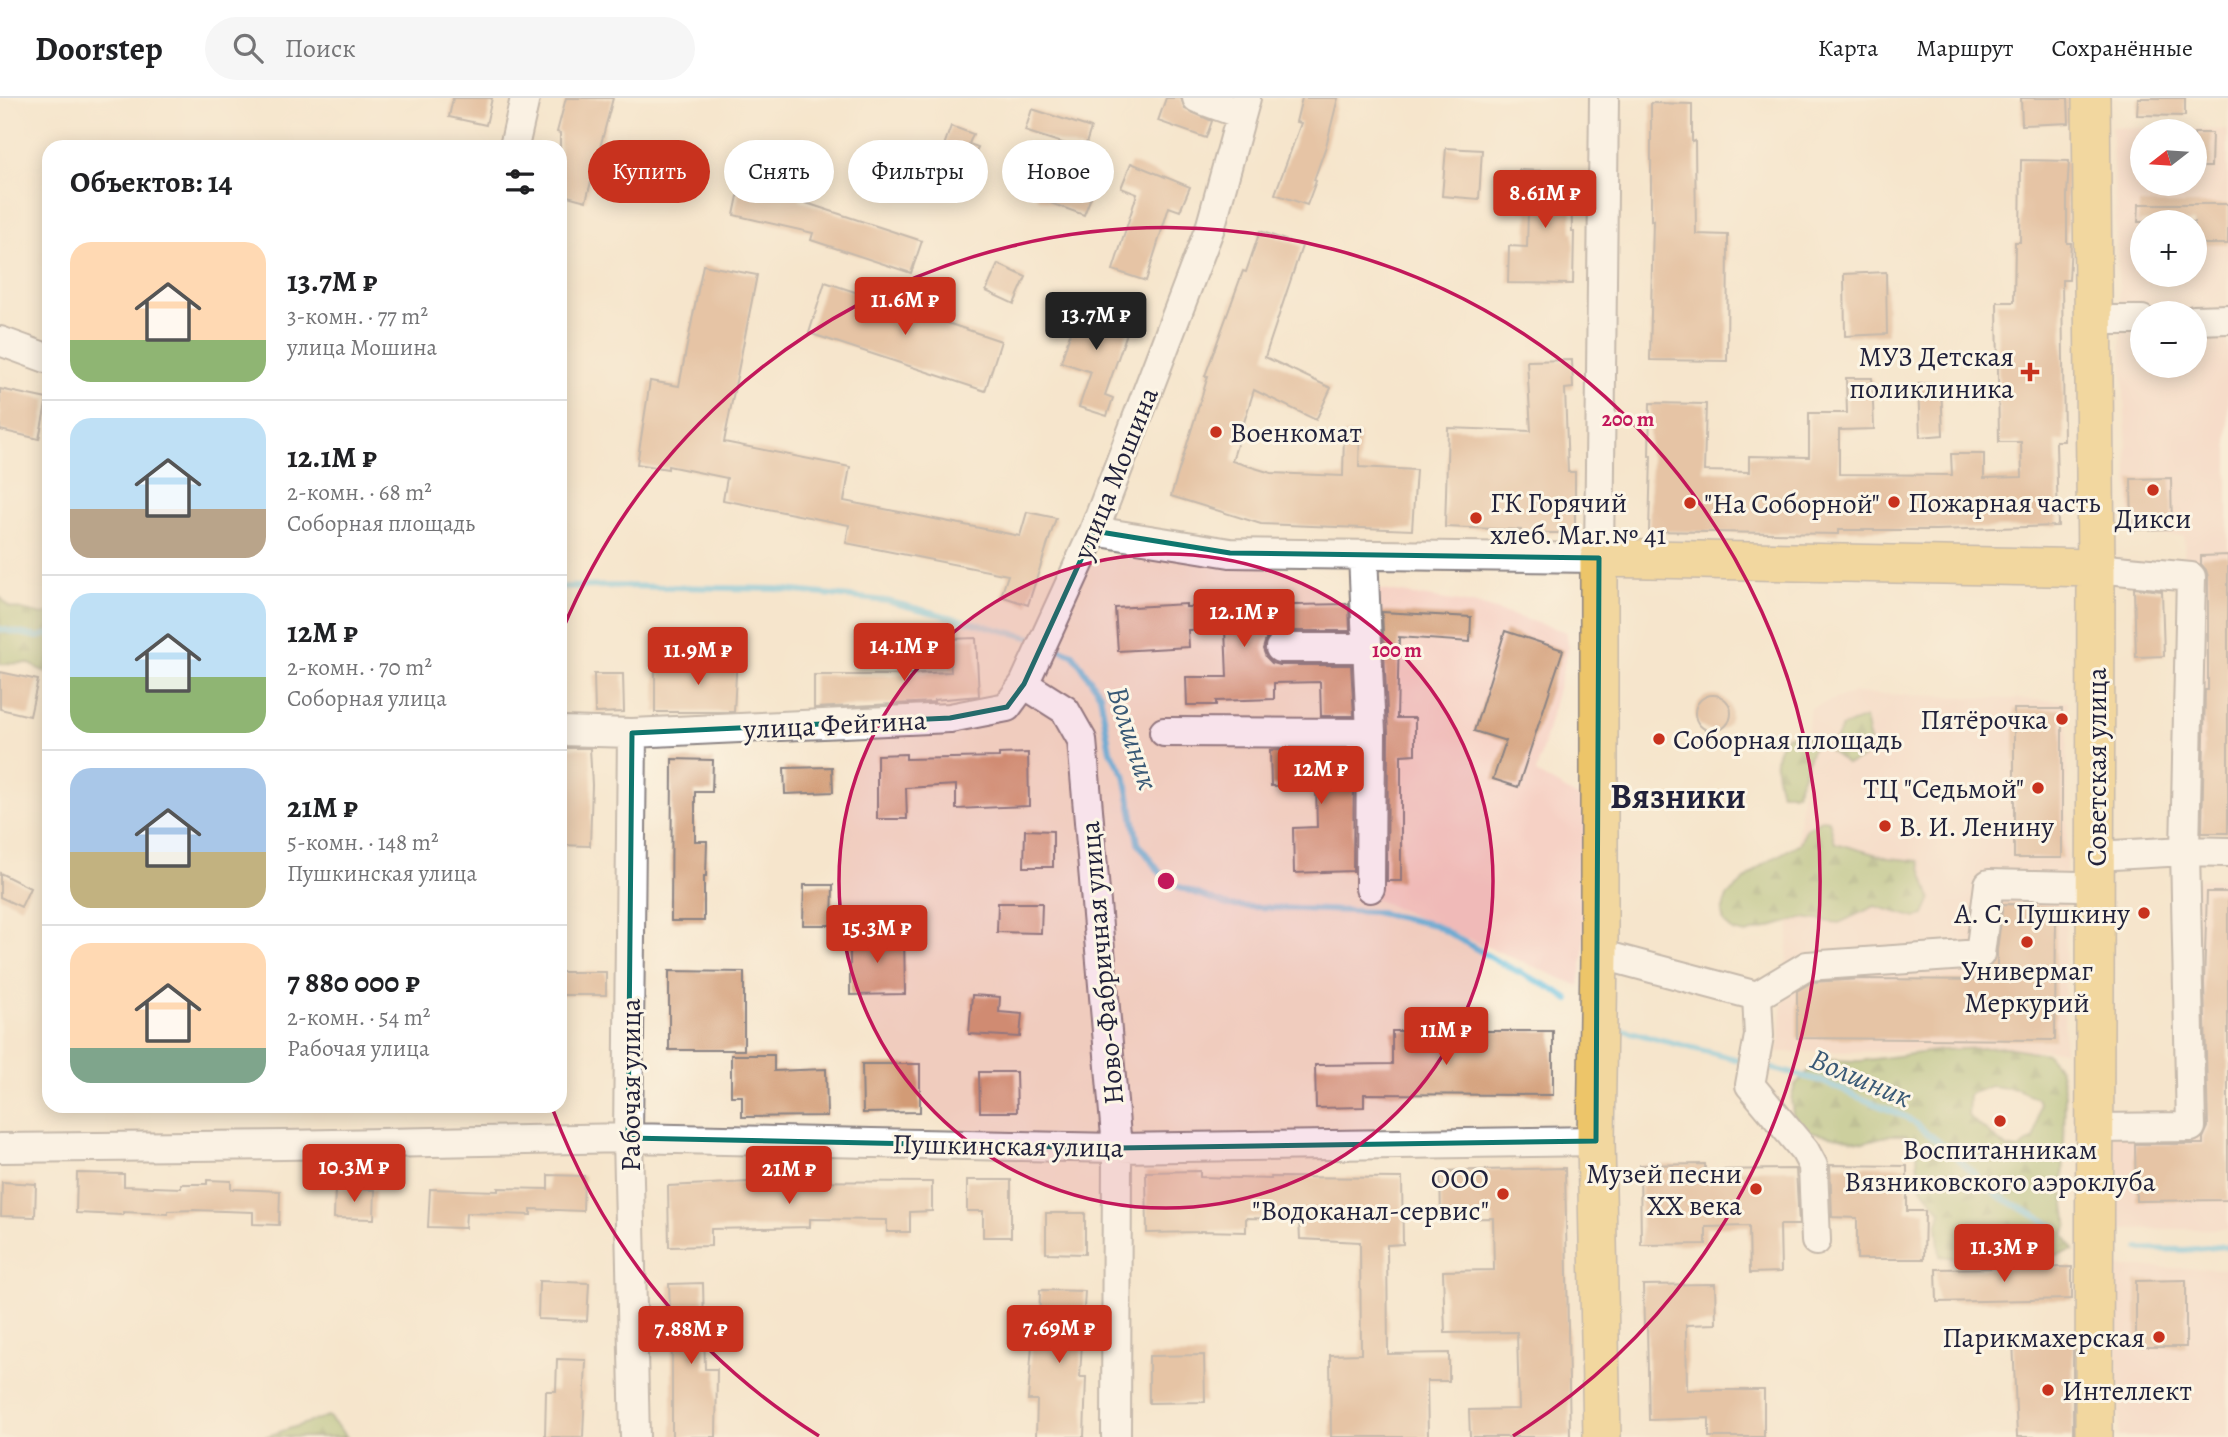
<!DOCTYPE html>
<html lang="ru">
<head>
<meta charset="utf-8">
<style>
  :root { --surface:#fff; --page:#f6f6f6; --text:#202124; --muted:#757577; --line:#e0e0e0; --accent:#c8321e }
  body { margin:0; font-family:Alegreya,serif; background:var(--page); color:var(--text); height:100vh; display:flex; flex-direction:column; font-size:26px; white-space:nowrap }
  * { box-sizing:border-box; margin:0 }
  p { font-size:23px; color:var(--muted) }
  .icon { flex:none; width:38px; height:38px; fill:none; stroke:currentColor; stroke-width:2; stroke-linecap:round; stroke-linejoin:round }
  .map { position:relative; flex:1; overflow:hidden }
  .details { position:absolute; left:42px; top:42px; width:525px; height:973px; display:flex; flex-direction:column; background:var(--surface); border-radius:21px; box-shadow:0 4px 18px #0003 }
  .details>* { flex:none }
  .guide { position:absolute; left:588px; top:42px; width:665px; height:63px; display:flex; gap:14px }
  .needle { width:46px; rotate:253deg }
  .tools { position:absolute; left:2130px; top:21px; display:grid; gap:14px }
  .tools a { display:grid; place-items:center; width:77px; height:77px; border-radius:50%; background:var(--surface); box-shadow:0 4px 18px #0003; font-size:35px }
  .price { position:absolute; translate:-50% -60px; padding:0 16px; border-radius:7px; background:var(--accent); color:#fff; font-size:23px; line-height:46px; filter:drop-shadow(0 2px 4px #0008) }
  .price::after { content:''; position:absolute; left:50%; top:42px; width:21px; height:16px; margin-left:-10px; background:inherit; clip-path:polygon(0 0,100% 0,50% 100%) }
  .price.on { background:#222; color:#fff }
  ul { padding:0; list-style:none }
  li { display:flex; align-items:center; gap:21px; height:175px; padding:0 28px }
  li+li { border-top:2px solid var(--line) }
  li span { display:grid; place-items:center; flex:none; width:196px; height:140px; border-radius:21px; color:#555 }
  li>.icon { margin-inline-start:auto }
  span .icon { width:84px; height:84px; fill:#fffc; stroke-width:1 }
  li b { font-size:30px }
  h2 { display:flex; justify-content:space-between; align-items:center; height:84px; padding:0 28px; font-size:30px }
  .chip { padding:0 24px; border-radius:32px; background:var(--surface); box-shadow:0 4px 18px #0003; font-size:24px; line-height:63px }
  .chip.on { background:var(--accent); color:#fff }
  header { display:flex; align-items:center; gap:42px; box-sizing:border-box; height:98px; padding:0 35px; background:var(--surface); border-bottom:2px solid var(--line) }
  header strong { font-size:33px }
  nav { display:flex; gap:38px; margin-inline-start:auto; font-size:24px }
  .search { width:490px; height:63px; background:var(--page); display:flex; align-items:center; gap:18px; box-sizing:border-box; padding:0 24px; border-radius:38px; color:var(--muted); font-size:26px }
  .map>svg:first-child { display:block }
  .built { fill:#f6d1c5; fill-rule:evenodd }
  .forest { fill:url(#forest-firs); stroke:#5e6b50; stroke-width:2; fill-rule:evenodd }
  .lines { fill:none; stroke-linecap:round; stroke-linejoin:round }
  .stream { stroke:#65c0e3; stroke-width:6 }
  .building { fill:#d29b76 }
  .minor-casing { stroke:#8c8484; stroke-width:32 }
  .major-casing { stroke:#8c8484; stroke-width:40 }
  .minor { stroke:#fff; stroke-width:28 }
  .major { stroke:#edc569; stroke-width:37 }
  .marked { fill:none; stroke:#0f766e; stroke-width:5; stroke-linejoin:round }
  .ring { fill:none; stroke:#c2185b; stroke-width:3.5 }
  .poi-dot { fill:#c8321e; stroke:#fcf5e5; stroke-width:2.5 }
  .labels { text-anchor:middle; stroke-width:6; stroke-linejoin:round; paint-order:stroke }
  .poi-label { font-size:28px; fill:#22223b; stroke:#fcf5e5; text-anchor:end }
  .street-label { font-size:28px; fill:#22223b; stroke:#fcf5e5 }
  .water-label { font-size:30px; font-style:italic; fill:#395976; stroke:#fcf5e5 }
  .district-label { font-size:35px; font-weight:bold; fill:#22223b; stroke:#fcf5e5 }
  .centre { fill:#c2185b; stroke:#fcf5e5; stroke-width:3.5 }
  .ring-label { font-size:21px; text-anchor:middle; font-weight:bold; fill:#c2185b; stroke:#fcf5e5; stroke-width:6; stroke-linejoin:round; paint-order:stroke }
</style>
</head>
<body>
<header>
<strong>Doorstep</strong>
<div class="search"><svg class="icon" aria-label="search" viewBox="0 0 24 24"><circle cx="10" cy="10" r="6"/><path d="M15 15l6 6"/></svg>Поиск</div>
<nav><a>Карта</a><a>Маршрут</a><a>Сохранённые</a></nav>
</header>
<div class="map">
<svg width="2228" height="1339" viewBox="0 0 2228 1339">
  <defs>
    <pattern id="forest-firs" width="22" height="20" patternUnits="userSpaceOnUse" patternTransform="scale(1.75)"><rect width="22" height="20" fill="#99b466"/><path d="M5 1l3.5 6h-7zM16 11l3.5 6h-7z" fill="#7c9255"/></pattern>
  </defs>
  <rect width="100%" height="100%" fill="#fcf5e5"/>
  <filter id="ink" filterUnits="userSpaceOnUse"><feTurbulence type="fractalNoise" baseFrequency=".0143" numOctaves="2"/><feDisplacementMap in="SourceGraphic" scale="14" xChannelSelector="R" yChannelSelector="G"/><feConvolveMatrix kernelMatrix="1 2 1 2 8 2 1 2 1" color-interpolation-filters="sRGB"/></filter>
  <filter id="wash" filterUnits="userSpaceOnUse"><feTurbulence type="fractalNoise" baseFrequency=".00686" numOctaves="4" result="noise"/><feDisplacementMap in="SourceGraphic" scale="28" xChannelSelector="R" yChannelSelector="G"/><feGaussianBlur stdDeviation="1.57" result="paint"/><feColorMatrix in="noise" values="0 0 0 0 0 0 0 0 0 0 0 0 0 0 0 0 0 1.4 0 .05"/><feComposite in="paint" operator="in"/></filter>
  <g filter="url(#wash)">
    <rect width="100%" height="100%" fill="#f6e5cc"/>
    <path class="built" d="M2111,29L2228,32V731H2191L2184,438L2131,436ZM2142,33H2194V86H2142ZM2142,124H2194V177H2142ZM2142,215H2194V268H2142Z
      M1375,491L1479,507L1567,534L1568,552L1536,675L1586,704L1584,855L1579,888L1375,801Z
      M1852,595L2068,603L2064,952L1778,954L1810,610Z
      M2195,781H2228V1131H2118L2111,1036L2193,1037Z
      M2115,1169L2228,1171V1339H2119Z"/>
    <path class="forest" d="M0,499L9,509L43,517L49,514V576L28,565L0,566Z
      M1865,620L1870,645L1864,660L1847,666L1829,653L1842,629Z
      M1787,637L1810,640L1813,649L1796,695H1781C1775,673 1771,655 1787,637Z
      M1823,721L1829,722L1835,745L1889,760L1919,763L1931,801L1924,817L1916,820L1875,808L1839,825L1803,820L1746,836L1733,833L1724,825L1722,814L1727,798L1762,767L1800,745L1806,731Z
      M2006,949L2047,956L2059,970L2065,996L2063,1093L2068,1127L2064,1136L2074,1152L2019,1167L1940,1158L1937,1129L1941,1113L1922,1090L1917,1064L1918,1043L1906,1037H1890L1864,1044L1804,1032L1793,1017L1791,1001L1795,988L1812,969L1827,962L1859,963L1943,952ZM1990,988L2017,991L2037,1000L2040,1006L2035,1040L2017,1052L2007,1050L1968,1018L1969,996Z
      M328,1318L347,1339H264Z"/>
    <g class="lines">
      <path class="stream" d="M560,489L614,488L777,491L887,503L1036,541
        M0,531L38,539L49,536
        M1050,547L1073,556L1100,596L1110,653L1125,677L1138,745L1167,784L1229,808L1374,814L1435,827L1497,863L1555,892L1569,902
        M1619,931L1747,964
        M1761,968L1818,982L1906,1019L1947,1050L1997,1097L2056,1129
        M2139,1151L2185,1152L2228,1148"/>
    </g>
    <g id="blocks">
      <path class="building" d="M453,0H492L486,27L449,19Z
        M566,0H613L586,103L560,96V35L557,34Z
        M1166,0H1181L1185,11L1212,23L1206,40L1158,23Z
        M1302,0H1338L1326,48L1314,82L1316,83L1307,107L1275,96L1301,25L1296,24Z
        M2021,0H2068L2069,25L2022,27Z
        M2138,0H2185V18L2137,17Z
        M1651,5L1692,6V44L1695,43L1696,136L1728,137L1727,263L1650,262L1653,122L1651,123Z
        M1032,11L1091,30L1084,52L1025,33Z
        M951,28L973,36L969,46L978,49L965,84L935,73Z
        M2194,35H2212L2211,69H2194Z
        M1446,50L1482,52L1479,101L1442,98Z
        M2021,62L2069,63L2067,97V145H2071L2069,182H2062L2064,343H2056L2058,428L1936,432H1838V436L1649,433L1651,358H1649L1650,305L1706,306L1704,373L1749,374V358L1809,359V315H1847L1846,280H1872L1874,331L1839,332V376L1952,377L1951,356H1984V380L2022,379L2021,344H1999L1997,204H2014L2015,144H2020Z
        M1131,65L1190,89L1180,113L1169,109L1146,183L1113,172L1137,96L1121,90Z
        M1519,72L1571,74L1572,134H1574L1573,186L1508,185L1509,148L1527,149L1528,114H1520Z
        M1045,73L1094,91L1084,117L1036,100Z
        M741,84L801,97L800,103L922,143L911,175L811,142L813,135L734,117Z
        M2139,106H2228V146H2194V124H2138Z
        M1260,133L1302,148L1265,259L1331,290L1316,322L1254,292L1232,363L1271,375L1343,378L1344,336H1360L1359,369L1416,372L1412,432L1261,426L1171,398L1208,278H1205L1243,173L1246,174Z
        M998,166L1026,179L1014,206L986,193Z
        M703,167L757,177L724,344L850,369L844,403L1020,438L1027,414L1056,420L1028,507L1001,498L1008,477L846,445L849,427L723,402L727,380L668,368V371L637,366L650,283L679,288Z
        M1886,174L1887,236L1845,238L1844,176Z
        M825,184L1001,243L985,293L809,235Z
        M1080,204L1132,221L1105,297L1113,300L1107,318L1079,309L1091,274L1061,264Z
        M1572,262L1573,290L1565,291L1568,374H1575V435H1521V432L1445,429L1448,330L1531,333L1527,263Z
        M1941,285L1943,337L1920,339L1918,286Z
        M0,291L47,301L39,341L0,332Z
        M2171,380L2172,431L2132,432L2131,381Z
        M2228,457V735H2202L2205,592H2208V479L2206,472L2201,466V458Z
        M2134,490L2162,493L2164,558L2136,559Z
        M1186,506V509L1349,506L1350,533H1279L1272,535L1266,541L1263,551L1266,559L1272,565L1279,567H1351L1354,618H1321L1320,584L1274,585V601L1216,603V607H1187L1186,579H1227L1225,531L1188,532L1189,549L1118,553L1115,510Z
        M1382,514L1471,519L1470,544L1399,539L1397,620H1415V656L1401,657V783H1387L1388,635Z
        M1505,533L1563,552L1518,689L1493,681L1506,643L1474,633Z
        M976,540L979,598L934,602V604L814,610V577H890L951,574L949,541Z
        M705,556L737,557L734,614H655V570H704Z
        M0,574L38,582L30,618L0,611Z
        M594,576H623L624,614L595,615Z
        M1695 615a18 18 0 1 1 36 0a18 18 0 1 1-36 0Z
        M2014,611H2062V760H2014Z
        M560,650H590L592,687L590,748L560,747V717H563Z
        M1270,652H1354L1353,773L1294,775L1293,730L1317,729L1316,687L1271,688Z
        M1028,655L1029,708L956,711V687L906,690L907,721H877V657L906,656V661L999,659V656Z
        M672,661L713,662L712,694H695V743H707L706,778H704V823H671Z
        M832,669L833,694L785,696L784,670Z
        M1025,732L1053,733V769H1024Z
        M0,775L30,790L21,809L0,799Z
        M804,787H833L832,827H803Z
        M2207,794H2228V1102L2136,1103L2135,1046H2203V1040L2208,1029L2204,885Z
        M998,805H1042L1041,835L997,834Z
        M2003,806L2056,807L2055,942L1797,940V893L1812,884L1861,881L1997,882V852Z
        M904,837L905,896L850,897V838Z
        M669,873L744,874V952H669Z
        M560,874H606V897H561Z
        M972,897L1000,899L999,914L1022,916L1020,939L969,936Z
        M1392,933H1553V997L1364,996V1009L1316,1010L1315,967L1392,966Z
        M731,957H774V973L826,971L827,1018L742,1019V998H731Z
        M862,966H920V1014L863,1015Z
        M979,974H1016L1017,1014H980Z
        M1705,1066V1072L1796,1071L1799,1127H1780L1781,1174L1750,1175L1749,1128L1706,1129V1146L1641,1147L1640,1067Z
        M1830,1067L1907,1068V1113H1925L1924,1161H1857V1120L1832,1119Z
        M1565,1070L1570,1339H1470L1469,1312L1519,1311L1517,1234L1445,1235L1443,1173L1494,1172L1493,1120L1441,1121L1440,1073Z
        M1200,1073V1079L1271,1081V1079L1402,1080L1403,1146L1387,1147L1388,1256L1449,1255V1283H1427L1428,1339H1331L1330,1257L1361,1256L1360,1144L1300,1141L1299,1121L1246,1120V1134L1200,1133V1134L1147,1135L1146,1074Z
        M77,1075L124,1076V1088L181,1090V1086H207V1082L231,1083V1091L280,1093L279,1127L253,1126V1114L194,1112L168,1113V1116L123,1114V1117L76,1115Z
        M548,1077L584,1078L583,1113L531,1111V1117L466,1115L465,1130L428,1129L430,1091L498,1093V1090L548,1091Z
        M967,1082H1011V1139H983V1113H967Z
        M773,1083L932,1084V1113L910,1114V1134H887V1122L810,1121V1129L711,1131V1148L669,1149L668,1088Z
        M2,1084L36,1086L35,1119L1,1118Z
        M335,1091L375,1092L374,1121L334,1120Z
        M1046,1115H1085V1156L1046,1155Z
        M2072,1169V1201L1937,1204L1936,1171Z
        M2186,1182V1249H2136V1183Z
        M539,1183L589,1185L587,1223L538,1221Z
        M703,1185L705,1271H717L716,1339H672V1239H671L669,1186Z
        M1715,1186L1716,1226L1686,1227L1687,1292H1764V1339H1709V1320L1649,1322L1647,1228H1644L1643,1187Z
        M1040,1192L1085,1193L1080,1279H1086L1084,1339H1036L1037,1302H1028L1033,1232H1039Z
        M2073,1239V1339H2017L2013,1241Z
        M1204,1257L1205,1304L1149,1305V1258Z
        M557,1261L586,1262L583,1339H545L546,1293H556Z"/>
    </g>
  </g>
  <g filter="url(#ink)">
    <use href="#blocks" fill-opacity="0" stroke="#8c8484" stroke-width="2"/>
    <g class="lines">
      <g class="minor-casing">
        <path id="minor" d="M1197,0L1241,16
          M514,49L525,0
          M2093,222H2142
          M2194,222L2228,221
          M0,243L49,261
          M1094,433L1230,455L1599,460L1604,0
          M1363,457L1371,635L1370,790
          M1280,550H1367
          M1024,586L1065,612L1082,642L1117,1050L1116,1339
          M560,633L632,635L950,620L1007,609L1024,586L1094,433L1211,127L1246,0
          M1164,634L1371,635
          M632,635L628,1040L635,1339
          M2095,758L2185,753L2228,754
          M1599,856L1757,898L1807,868L1980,856L1989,786L2079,788
          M1757,898L1759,938L1750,987L1805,1053L1813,1068L1816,1143
          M2095,1030L2191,1029L2185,753L2191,479L2096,470
          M0,1050L284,1047L628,1040L1117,1050L1596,1043"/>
      </g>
      <g class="major-casing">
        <path id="major" d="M2091,0L2096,470L2094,1339
          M1602,1339L1596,1043L1599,856V460L2096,470"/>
      </g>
      <use href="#minor" class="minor"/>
      <use href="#major" class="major"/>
    </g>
  </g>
  <path d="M0 0H2228V1339H0ZM1094,433L1230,455L1599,460L1596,1043L1117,1050L628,1040L632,635L950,620L1007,609L1024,586Z" fill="#f6e5cc" fill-opacity=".55" fill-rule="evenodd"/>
  <path class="marked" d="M1094,433L1230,455L1599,460L1596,1043L1117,1050L628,1040L632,635L950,620L1007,609L1024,586Z"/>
  <circle cx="1166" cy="783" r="327" fill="#c2185b" fill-opacity=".12"/>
  <g class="ring">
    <circle cx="1166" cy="783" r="327"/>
    <path d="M819 1338A654 654 0 0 1 553 1012M562 533A654 654 0 1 1 1513 1338"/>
  </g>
  <g class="poi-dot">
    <path d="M2026.5 263.5h7v7h7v7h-7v7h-7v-7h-7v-7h7z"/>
    <circle cx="1216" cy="334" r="7"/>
    <circle cx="2153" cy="392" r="7"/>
    <circle cx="1894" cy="404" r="7"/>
    <circle cx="1690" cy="405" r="7"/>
    <circle cx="1476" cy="420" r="7"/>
    <circle cx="2062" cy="621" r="7"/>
    <circle cx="1659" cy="641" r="7"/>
    <circle cx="2038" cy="690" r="7"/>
    <circle cx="1885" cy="728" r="7"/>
    <circle cx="2144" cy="815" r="7"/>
    <circle cx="2027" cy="844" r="7"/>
    <circle cx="2000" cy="1023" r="7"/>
    <circle cx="1756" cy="1091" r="7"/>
    <circle cx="1503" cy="1096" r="7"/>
    <circle cx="2159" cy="1239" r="7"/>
    <circle cx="2048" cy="1292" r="7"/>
  </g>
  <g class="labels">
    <g class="poi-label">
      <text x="2014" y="268">МУЗ Детская<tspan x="2014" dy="32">поликлиника</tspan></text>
      <text x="1230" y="344" text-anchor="start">Военкомат</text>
      <text x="1490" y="414" text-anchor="start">ГК Горячий<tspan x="1490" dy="32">хлеб. Маг.№ 41</tspan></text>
      <text x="1908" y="414" text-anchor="start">Пожарная часть</text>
      <text x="1704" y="415" text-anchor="start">"На Соборной"</text>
      <text x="2153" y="430" text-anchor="middle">Дикси</text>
      <text x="2048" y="631">Пятёрочка</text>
      <text x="1673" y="651" text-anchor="start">Соборная площадь</text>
      <text x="2024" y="700">ТЦ "Седьмой"</text>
      <text x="1899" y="738" text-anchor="start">В. И. Ленину</text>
      <text x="2130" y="825">А. С. Пушкину</text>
      <text x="2027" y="882" text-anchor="middle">Универмаг<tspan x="2027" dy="32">Меркурий</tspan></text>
      <text x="2000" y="1061" text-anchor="middle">Воспитанникам<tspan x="2000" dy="32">Вязниковского аэроклуба</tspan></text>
      <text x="1742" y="1085">Музей песни<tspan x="1742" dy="32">XX века</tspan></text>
      <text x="1489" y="1090">ООО<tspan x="1489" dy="32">"Водоканал-сервис"</tspan></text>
      <text x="2145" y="1249">Парикмахерская</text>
      <text x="2062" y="1302" text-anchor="start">Интеллект</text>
    </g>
    <g class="street-label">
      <text transform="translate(1115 375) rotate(-68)" y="10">улица Мошина</text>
      <text transform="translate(835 626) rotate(-3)" y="10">улица Фейгина</text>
      <text transform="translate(2096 669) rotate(-90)" y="10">Советская улица</text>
      <text transform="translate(1101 865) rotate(-95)" y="10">Ново-Фабричная улица</text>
      <text transform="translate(630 987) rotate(-90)" y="10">Рабочая улица</text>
      <text transform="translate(1008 1047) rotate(1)" y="10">Пушкинская улица</text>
    </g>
    <g class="water-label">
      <text transform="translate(1133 640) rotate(72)" y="10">Волшник</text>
      <text transform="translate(1861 980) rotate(23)" y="10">Волшник</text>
    </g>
    <g class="district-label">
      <text x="1678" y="710">Вязники</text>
    </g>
  </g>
  <circle cx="1166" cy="783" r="10" class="centre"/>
  <g class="ring-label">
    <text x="1628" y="328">200 m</text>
    <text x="1397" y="559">100 m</text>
  </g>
</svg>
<div class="tools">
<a><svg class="needle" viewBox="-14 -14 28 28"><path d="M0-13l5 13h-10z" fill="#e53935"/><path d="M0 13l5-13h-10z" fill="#757577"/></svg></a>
<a>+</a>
<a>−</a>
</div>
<b class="price" style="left:1545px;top:132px">8.61M ₽</b>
<b class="price" style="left:905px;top:239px">11.6M ₽</b>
<b class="price on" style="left:1096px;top:254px">13.7M ₽</b>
<b class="price" style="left:1244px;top:551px">12.1M ₽</b>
<b class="price" style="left:904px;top:585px">14.1M ₽</b>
<b class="price" style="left:698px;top:589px">11.9M ₽</b>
<b class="price" style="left:1321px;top:708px">12M ₽</b>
<b class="price" style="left:877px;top:867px">15.3M ₽</b>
<b class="price" style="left:1446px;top:969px">11M ₽</b>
<b class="price" style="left:354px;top:1106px">10.3M ₽</b>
<b class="price" style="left:789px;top:1108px">21M ₽</b>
<b class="price" style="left:2004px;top:1186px">11.3M ₽</b>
<b class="price" style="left:1059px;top:1267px">7.69M ₽</b>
<b class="price" style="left:691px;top:1268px">7.88M ₽</b>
<div class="guide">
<a class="chip on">Купить</a>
<a class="chip">Снять</a>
<a class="chip">Фильтры</a>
<a class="chip">Новое</a>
</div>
<section class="details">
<h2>Объектов: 14<svg class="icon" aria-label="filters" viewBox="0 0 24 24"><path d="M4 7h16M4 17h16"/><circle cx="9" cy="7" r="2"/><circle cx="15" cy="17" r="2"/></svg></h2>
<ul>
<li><span style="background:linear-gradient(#ffd9b3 70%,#8fb573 0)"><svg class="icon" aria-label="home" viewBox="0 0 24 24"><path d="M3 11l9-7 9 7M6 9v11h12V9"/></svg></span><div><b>13.7M ₽</b><p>3-комн. · 77 m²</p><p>улица Мошина</p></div></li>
<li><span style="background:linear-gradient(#bfe0f5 65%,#b9a48a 0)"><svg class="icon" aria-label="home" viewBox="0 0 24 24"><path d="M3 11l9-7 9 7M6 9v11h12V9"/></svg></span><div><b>12.1M ₽</b><p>2-комн. · 68 m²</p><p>Соборная площадь</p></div></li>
<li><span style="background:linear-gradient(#bfe0f5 60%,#8fb573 0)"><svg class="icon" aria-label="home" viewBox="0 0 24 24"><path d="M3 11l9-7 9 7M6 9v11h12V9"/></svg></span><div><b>12M ₽</b><p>2-комн. · 70 m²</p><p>Соборная улица</p></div></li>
<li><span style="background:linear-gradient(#a9c7e8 60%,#c2b280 0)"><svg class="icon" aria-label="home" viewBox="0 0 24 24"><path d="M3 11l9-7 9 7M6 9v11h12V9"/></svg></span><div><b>21M ₽</b><p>5-комн. · 148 m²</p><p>Пушкинская улица</p></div></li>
<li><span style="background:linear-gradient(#ffd9b3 75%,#7fa58c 0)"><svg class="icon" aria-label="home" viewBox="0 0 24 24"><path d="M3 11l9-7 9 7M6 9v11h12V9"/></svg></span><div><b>7 880 000 ₽</b><p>2-комн. · 54 m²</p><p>Рабочая улица</p></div></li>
</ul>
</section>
</div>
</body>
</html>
